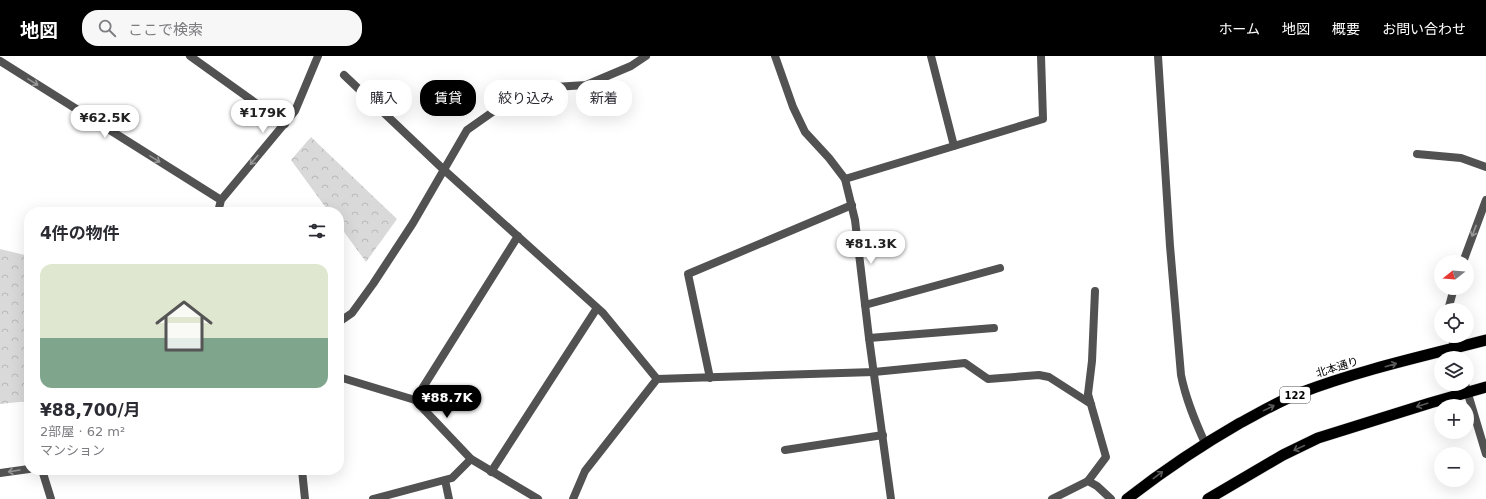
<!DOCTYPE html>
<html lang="ja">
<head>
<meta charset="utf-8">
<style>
  :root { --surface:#fff; --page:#f7f7f7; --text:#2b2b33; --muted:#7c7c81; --accent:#000 }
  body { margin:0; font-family:"DejaVu Sans","Noto Sans JP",sans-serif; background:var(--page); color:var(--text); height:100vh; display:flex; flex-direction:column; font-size:15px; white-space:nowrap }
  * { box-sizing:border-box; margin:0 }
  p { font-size:13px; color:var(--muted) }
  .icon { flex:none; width:22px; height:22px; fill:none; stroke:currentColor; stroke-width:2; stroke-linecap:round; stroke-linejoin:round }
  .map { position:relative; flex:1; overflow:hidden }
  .drawer { position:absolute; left:24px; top:151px; width:320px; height:268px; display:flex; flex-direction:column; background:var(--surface); border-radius:16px; box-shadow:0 4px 16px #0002 }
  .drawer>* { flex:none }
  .guide { position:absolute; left:356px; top:24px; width:380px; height:36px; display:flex; gap:8px }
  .needle { width:26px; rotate:253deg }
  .buttons { position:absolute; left:1434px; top:199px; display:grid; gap:8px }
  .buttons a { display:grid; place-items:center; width:40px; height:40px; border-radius:50%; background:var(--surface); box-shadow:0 4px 16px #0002; font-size:20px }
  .price { position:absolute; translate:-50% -34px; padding:0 9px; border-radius:14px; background:#fff; color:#222; font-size:13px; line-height:26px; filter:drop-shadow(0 1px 2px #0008) }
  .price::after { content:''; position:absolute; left:50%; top:24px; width:12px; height:9px; margin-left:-6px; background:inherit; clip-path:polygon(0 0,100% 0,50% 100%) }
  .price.selected { background:var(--accent); color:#fff }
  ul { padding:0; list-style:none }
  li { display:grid; align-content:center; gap:8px; height:212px; padding:0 16px }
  li span { display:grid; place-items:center; height:124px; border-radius:12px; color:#555 }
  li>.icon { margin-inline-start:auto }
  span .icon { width:72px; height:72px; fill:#fffc; stroke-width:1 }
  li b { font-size:17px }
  h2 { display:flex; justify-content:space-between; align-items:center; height:48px; padding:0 16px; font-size:17px }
  .pill { padding:0 14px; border-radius:16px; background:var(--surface); box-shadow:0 4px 16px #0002; font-size:14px; line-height:36px }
  .pill.selected { background:var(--accent); color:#fff }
  header { display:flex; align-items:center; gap:24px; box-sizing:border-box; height:56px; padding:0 20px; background:var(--accent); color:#fff }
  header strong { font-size:19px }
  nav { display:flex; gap:22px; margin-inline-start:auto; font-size:14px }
  .search { width:280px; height:36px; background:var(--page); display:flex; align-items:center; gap:10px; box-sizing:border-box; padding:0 14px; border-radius:16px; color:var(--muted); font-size:15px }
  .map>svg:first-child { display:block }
  .park { fill:url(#park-crowns) }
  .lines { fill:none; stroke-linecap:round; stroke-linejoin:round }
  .trunk-casing { stroke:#dbdbdb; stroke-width:12 }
  .service { stroke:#525252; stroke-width:8 }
  .minor { stroke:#525252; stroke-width:8 }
  .trunk { stroke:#000; stroke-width:11 }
  .oneway { stroke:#979797 }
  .oneway2 { stroke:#595959 }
  .labels { text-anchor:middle; stroke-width:3; stroke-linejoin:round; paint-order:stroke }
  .shield { fill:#fff; stroke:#4c4c4c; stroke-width:1 }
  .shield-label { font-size:10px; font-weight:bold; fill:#000 }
  .street-label { font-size:11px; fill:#000; stroke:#fff }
</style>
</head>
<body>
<header>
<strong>地図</strong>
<div class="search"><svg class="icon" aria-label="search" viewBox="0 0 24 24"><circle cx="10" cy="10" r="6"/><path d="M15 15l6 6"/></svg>ここで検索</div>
<nav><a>ホーム</a><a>地図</a><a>概要</a><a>お問い合わせ</a></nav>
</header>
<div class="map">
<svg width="1486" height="443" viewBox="0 0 1486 443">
  <defs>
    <pattern id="park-crowns" width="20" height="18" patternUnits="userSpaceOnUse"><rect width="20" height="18" fill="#d9d9d9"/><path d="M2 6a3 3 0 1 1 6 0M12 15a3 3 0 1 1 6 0" fill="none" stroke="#b8b8b8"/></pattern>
  </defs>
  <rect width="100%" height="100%" fill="#fff"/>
  <path class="park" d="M311,81L397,163L366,206L339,169V156H329L291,104Z
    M0,193L29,200V345L0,348Z"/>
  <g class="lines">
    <g class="trunk-casing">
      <path id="trunk" d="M1127,443C1163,415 1200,390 1240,367C1259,357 1279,345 1300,337C1360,314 1424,300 1486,284
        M1208,443L1283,399L1318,382L1430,347L1486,331"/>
    </g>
    <path class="service" d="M190,0L285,68
      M931,0L954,90
      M1158,0L1170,190L1181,319C1186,344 1195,365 1205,387
      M344,19L443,113L603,257L657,323
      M1417,98L1461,102L1486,111
      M845,123L1043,63L1041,0
      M865,249L1000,212
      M339,266L352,257L373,228L413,167L467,74L494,55L539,32L586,29L631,10L646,0
      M869,282L994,272
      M710,322L688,218L852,149
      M415,344L518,180
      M785,394L883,379
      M42,414L51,443
      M491,416L597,252
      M445,424L449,443
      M1088,425L1106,401L1088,338L1092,305L1095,235
      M373,443L452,422L471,403
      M573,443L585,415L657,323L874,316L965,307L988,323L1039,319L1049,321L1091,348"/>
    <path class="minor" d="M775,0L793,51L805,76L829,102L845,123L855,164L869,282L891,443
      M0,5L221,144
      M218,156L221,144L295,55L318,0
      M1463,206L1486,144
      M1448,254L1454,232
      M1451,280L1458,302
      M339,321L415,344L471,403L538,443
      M1465,328L1486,398
      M302,414L305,443
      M0,417L29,413
      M1052,443L1088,425L1097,430L1111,443"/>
    <use href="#trunk" class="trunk"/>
  </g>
  <defs><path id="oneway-shaft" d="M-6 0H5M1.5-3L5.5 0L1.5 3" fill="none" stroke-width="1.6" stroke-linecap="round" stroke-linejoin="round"/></defs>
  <g class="oneway">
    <use href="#oneway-shaft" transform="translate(33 26) rotate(32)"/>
    <use href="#oneway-shaft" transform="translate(155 103) rotate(32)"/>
    <use href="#oneway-shaft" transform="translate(254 104) rotate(130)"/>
    <use href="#oneway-shaft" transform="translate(1474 175) rotate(111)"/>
    <use href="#oneway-shaft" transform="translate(14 415) rotate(171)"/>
  </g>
  <g class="oneway2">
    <use href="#oneway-shaft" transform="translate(1391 309) rotate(-16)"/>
    <use href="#oneway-shaft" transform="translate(1422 349) rotate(162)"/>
    <use href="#oneway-shaft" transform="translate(1269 352) rotate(-26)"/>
    <use href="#oneway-shaft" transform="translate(1299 392) rotate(155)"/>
    <use href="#oneway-shaft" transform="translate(1158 419) rotate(-37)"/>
  </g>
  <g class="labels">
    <rect class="shield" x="1280" y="331" width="30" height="16" rx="3"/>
    <g class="shield-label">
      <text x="1295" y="343">122</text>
    </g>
    <g class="street-label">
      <text transform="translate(1337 311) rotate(-17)" y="4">北本通り</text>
    </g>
  </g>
</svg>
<div class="buttons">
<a><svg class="needle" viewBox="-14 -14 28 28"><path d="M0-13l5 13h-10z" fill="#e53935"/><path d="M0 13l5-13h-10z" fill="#7c7c81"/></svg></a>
<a><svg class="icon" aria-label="locate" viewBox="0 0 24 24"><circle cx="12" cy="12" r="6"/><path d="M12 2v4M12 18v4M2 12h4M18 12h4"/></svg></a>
<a><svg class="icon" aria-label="layers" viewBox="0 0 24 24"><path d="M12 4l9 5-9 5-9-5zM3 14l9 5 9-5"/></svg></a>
<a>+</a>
<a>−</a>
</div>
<b class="price" style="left:263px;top:78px">¥179K</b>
<b class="price" style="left:105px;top:83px">¥62.5K</b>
<b class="price" style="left:871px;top:209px">¥81.3K</b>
<b class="price selected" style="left:447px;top:363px">¥88.7K</b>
<div class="guide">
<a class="pill">購入</a>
<a class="pill selected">賃貸</a>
<a class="pill">絞り込み</a>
<a class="pill">新着</a>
</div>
<section class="drawer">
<h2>4件の物件<svg class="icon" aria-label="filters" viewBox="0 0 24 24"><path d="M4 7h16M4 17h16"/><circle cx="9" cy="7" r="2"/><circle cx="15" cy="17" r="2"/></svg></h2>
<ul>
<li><span style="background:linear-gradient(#dfe7d0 60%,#7fa58c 0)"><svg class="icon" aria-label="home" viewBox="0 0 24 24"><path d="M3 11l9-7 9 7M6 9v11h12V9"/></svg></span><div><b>¥88,700/月</b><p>2部屋 · 62 m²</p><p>マンション</p></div></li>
</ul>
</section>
</div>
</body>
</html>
